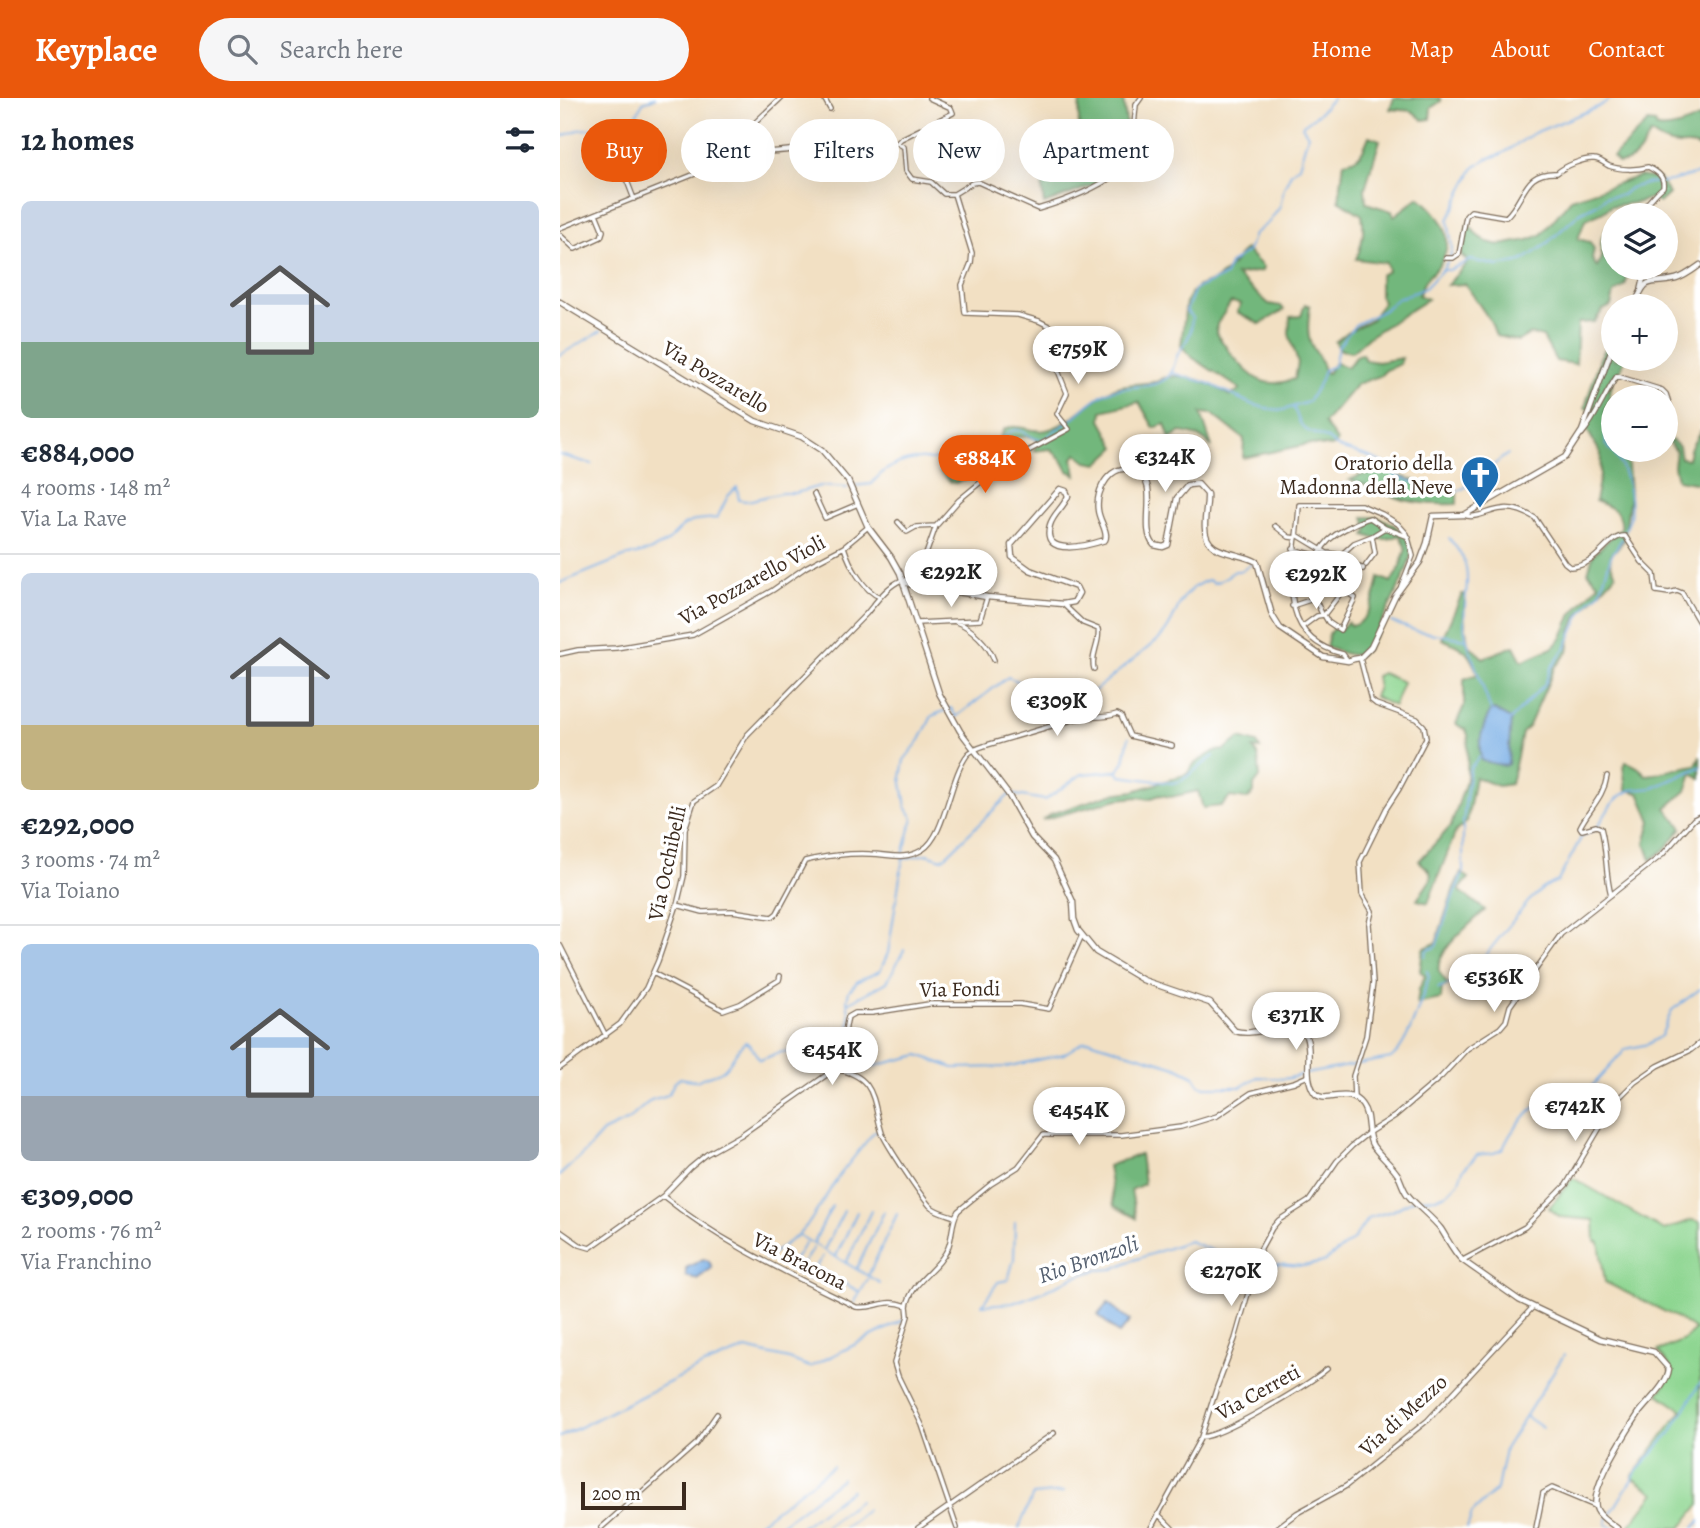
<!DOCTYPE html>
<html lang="en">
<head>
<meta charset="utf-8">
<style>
  :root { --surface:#fff; --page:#f6f6f7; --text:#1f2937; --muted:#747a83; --line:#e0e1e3; --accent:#ea580c }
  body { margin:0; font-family:Alegreya,serif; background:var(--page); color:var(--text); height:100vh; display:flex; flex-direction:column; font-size:26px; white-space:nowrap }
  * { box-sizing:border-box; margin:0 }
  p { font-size:23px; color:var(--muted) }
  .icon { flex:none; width:38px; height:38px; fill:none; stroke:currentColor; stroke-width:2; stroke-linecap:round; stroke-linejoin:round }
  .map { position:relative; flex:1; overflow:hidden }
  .sheet { display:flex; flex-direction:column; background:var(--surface); width:560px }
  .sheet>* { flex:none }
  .banner { position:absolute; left:21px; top:21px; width:665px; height:63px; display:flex; gap:14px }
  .controls { position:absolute; left:1041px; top:105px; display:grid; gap:14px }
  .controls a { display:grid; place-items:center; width:77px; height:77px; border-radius:50%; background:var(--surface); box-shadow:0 7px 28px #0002; font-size:35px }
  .scale { position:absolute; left:21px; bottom:18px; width:105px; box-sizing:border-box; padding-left:7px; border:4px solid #3b2a1e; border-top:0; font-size:19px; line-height:24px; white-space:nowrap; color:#3b2a1e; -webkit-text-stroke:5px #fff; paint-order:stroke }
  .price { position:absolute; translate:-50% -60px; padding:0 16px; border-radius:24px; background:#fff; color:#222; font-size:23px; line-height:46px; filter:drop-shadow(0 2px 4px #0008) }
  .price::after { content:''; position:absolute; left:50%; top:42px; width:21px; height:16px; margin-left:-10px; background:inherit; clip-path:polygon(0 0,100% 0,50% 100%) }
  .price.on { background:var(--accent); color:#fff }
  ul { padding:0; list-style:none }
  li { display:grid; align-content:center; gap:14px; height:371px; padding:0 21px }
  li+li { border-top:2px solid var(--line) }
  li span { display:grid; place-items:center; height:217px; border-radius:10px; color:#555 }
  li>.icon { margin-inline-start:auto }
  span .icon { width:126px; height:126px; fill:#fffc; stroke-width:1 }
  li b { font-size:30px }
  h2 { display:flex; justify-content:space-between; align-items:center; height:84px; padding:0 21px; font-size:30px }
  .pill { padding:0 24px; border-radius:32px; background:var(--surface); box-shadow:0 7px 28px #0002; font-size:24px; line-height:63px }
  .pill.on { background:var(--accent); color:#fff }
  header { display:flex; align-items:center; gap:42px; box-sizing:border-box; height:98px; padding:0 35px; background:var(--accent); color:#fff }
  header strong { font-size:33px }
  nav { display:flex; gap:38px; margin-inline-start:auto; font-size:24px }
  .search { width:490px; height:63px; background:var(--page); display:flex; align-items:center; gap:18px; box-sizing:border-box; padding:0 24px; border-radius:38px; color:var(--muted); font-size:26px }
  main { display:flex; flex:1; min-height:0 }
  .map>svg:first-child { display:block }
  .green { fill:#8ed691; stroke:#648058; stroke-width:2 }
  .forest { fill:#72b77b; stroke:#56704c; stroke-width:2 }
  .water { fill:#77ade5; stroke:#596c82; stroke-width:2 }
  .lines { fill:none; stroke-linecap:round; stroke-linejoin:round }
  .stream { stroke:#77ade5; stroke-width:2 }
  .street-casing { stroke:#7b6a58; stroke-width:6 }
  .secondary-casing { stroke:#7b6a58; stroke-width:7 }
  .street { stroke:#fff; stroke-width:3.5 }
  .secondary { stroke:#fff; stroke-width:4.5 }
  .labels { text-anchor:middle; stroke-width:7; stroke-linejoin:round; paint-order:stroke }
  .street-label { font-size:21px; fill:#3b2a1e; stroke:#fff }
  .poi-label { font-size:21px; fill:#3b2a1e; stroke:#fff; text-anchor:end }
  .water-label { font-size:23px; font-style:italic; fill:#535e6e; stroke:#fff }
</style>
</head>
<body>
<header>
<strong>Keyplace</strong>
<div class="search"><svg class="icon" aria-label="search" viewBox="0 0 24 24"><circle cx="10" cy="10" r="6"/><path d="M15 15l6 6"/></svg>Search here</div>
<nav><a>Home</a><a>Map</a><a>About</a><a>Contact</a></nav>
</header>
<main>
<section class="sheet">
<h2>12 homes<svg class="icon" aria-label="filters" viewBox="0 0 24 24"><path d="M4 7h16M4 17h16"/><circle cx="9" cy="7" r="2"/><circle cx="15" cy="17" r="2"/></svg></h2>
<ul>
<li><span style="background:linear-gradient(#c9d6e8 65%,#7fa58c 0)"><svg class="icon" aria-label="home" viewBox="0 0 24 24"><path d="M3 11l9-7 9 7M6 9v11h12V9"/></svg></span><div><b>€884,000</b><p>4 rooms · 148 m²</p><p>Via La Rave</p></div></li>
<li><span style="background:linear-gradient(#c9d6e8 70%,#c2b280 0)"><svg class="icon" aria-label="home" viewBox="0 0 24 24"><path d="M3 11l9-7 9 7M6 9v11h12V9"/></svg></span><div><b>€292,000</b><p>3 rooms · 74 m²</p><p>Via Toiano</p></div></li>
<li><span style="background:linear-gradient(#a9c7e8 70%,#9aa5b1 0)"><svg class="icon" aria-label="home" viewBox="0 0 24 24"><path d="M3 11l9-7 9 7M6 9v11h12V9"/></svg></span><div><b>€309,000</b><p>2 rooms · 76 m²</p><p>Via Franchino</p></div></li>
</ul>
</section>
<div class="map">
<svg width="1140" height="1430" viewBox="0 0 1140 1430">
  <rect width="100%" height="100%" fill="#fff"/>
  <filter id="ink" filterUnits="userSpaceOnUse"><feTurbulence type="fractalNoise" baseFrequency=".0143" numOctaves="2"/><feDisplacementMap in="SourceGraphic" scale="14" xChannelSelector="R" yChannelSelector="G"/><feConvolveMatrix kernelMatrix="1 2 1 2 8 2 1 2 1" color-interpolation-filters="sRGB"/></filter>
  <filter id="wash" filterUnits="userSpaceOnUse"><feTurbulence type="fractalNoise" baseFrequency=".00686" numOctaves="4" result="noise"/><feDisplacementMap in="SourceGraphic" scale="28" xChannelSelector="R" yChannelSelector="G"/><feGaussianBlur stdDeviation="1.57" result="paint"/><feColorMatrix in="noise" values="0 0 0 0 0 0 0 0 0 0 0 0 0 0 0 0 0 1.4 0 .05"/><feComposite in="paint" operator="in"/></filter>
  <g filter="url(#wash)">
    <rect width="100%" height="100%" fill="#f2e0c3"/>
    <path class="green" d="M822,575L843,584L834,608L814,599L818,589L816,578Z
      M1013,1080L1104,1132L1132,1122L1140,1124V1406L1121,1430H1068L1095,1395L1072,1379L1122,1312L1098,1296L1110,1279L1111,1270L1098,1253L1124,1242L1135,1232L1118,1220L1045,1184L1039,1144L1035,1143L1034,1122L1000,1119L989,1110Z"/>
    <path class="forest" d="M520,0H563L569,48L566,67L556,70L550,65L547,58H539L535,74L539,79V85L484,106L482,90L484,82L504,71L500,45L510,37H518Z
      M834,0H880L881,3L871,10L870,21L863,22L852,13L830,11Z
      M1140,19V50C1131,45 1127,48 1118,47C1107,47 1099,42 1091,36C1081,50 1079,64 1058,65L1053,59L1088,24L1095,25L1097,30C1111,32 1128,26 1140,19Z
      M809,38L820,42L805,90L806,105L832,113L834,118L859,99C880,116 897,139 880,166C876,172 869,177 865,183C861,188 862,193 858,197L868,201L810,238L792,254L781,252L775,244L789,233L811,222L823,204L820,197V177L828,173L826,165L796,161C803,146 805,133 802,117L779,102L784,64C801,62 803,53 809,38Z
      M1080,78L1099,81L1109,96L1099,105L1090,100L1080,104L1051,108L1042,115L1025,122L1018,141L1030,144L1034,151L1032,161L1037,169L1042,159C1039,146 1041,132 1053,125V140L1051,142L1049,158L1053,163L1054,170H1061L1067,181L1065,188L1054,195L1051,208L1043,212L1034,224L1018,225L1016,266L996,263L983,239L970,236L958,243L936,238L931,224L905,186L887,187L908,164L901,157L908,126L918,138L927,144L940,147L968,142L981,137L1011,101Z
      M685,151L703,169L702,173L676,177L709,206L721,208L724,212L700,226L677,214L681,206L671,204L657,226L656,235C665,248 687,278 702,283C713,287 724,284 735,281L738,265L729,236L730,219L741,218L745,206L750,208C749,219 746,232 750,243C754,255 762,259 764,274L768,275L775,265L787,269L798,257L802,256L805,262L818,264L842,260L840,266L826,272L820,278L797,286L764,325L777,343L776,347L771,349L749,346L683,360L684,341L652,316L641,315L652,349C643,339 635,336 621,334L610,341L605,326L594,330L579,304L542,313L541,322L556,349L538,366L527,364L517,356L513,360L516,377L508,373L502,362L491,351L473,353L478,345L474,340C450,335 446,341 441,364L416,378L395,385L391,384L380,374L384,367L389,366L393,376C404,374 428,367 434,357C439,349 439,339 444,331C459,324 474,337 490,331C509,325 523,310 539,299C560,284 573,287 595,284C599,284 601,280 604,280C624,274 655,286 670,298L680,291L633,260L621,248L626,204L630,196L639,188L653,183L667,173Z
      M1053,237L1054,261H1065L1061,271L1054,279L1045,313L1047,334L1054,352H1059L1068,367L1070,397L1064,442L1051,457L1050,465L1056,476L1016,520L1011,533L1008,554L995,569L968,630L962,635L951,686L938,688L915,679L907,724L896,733L868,805L857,802L871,781L870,773L859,763L891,728L907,680L908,637L906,632L896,626L904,608V581L918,576C909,554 905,550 882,541L902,496H905L904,518L908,546L923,560L954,548L962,563L992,550L1001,541L1012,516L1039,486L1028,474L1033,457L1061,430C1063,412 1049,408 1035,403L1040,378L1041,356L1026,330L1031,315L1025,309L1040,260Z
      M1140,334V386L1117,382L1114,368L1116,353L1108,343L1112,342L1119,349L1121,360L1128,361L1130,351Z
      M829,374L881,392L897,395V406C876,407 852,406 832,398C817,392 806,386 790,382L801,377Z
      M804,419C817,419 824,420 835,428C843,434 851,444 851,455C850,473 817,531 808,550C795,563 782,554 766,549L769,536L774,529L780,533L787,524L791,528C810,524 816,496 819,479L831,484L839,471L846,451L840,437C826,443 817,442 805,437L808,433Z
      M680,640L697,645L700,651L693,650L698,658L700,679L694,687V695L687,701L670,699L661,708L643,710L638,693L611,699L600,697L589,701L578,699L558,701L482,722L491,716L551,696L574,693L627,676L634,666L655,653L664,652Z
      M1140,658V680L1132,675L1126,693L1106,710L1122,730L1104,752L1091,762L1085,745L1091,723L1079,695L1066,692L1063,668L1066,664C1074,666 1080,670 1086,677C1102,676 1118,669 1136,667Z
      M901,775L909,780L899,792L925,812C912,825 874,854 879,873C881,878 886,882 888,887L882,890L881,901L857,906L859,891L865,878L860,873L863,851L876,845L894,790Z
      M580,1056L584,1086L571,1092L576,1120L554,1108L548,1068Z"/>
    <path class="water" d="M934,612L951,621L948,666L945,668L922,663C916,646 923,629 930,613Z
      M143,1161L149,1163L152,1170L137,1181L126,1178V1170Z
      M548,1205L570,1223L559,1236L538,1217Z"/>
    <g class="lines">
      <path class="stream" d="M0,39L18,32L68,27L74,22L83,4L95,0
        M883,172H889L911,162L938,168L962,163L984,148L1020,115L1038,106L1046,99L1062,97L1070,90L1089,85L1111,83L1140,75
        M0,257L41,233
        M612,275L648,285L691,306L710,311L723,312L748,304L760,284L764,272L774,268L778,249L795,227L824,212L837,201L865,190L882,172L890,160L892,149L888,122L913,71L926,61L942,56L974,35L1038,9L1052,0
        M733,309C738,316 737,325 745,331C753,337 764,337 770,343C774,346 777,350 783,351C798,356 828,361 835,378L888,395C911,393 929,368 948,356
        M1045,327L1046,347C1065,363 1073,395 1070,420C1069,425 1065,431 1064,436
        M0,357L32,366
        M293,388L312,386C322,371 342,361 360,361C364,360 367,362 371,362C380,361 384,359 390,368L385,375L389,378L395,379L432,362L436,359L437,346C461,316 466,345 483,341C489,340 491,335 496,332C514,323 528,303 547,294C565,286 594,293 609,278C614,272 614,265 617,258C620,251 628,243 630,235C632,231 631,224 632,219L626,213L635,191L665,178L670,166L688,153L694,136L709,124L720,109L724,90L731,75L739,68L748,37L742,28L759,15L773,0
        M889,440C894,447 901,454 904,463C912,482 901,512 905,534C911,561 923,586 931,613
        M0,485L64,459L89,453L107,444L124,427L136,422L157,420L168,398L177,389L179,402L187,403L222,395H236L260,388L287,390
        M831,524L857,533L906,541
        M950,622L985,586L991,570L1005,551L1020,518L1031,502L1040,495L1051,458L1062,441
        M558,673L564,663L569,639
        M343,761L367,756L382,761L387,757L450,696L485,702L522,676L557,673L560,678L612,685L621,683L654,658
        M865,858L867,852L876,849L893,798L903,775V725L909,676L910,670L920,659
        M878,890L890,886L920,864L968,804L982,791L998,783L1022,738L1037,730L1051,707L1060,698L1071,692L1093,690L1140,669
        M288,905L327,884L344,852
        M284,965L287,960L290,921L287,902L289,893L298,883L320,873L328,855L344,753L353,720L346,709L341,679L344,662L360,642L372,618L391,610L396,619L448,579L512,607L518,606L600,540C621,519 612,496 648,482L654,485L660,483L675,473H681L694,464
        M280,967L302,958L307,965L314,968L359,957L393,970L446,969L504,956L523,944L530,943L616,969L634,978L639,986L644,989H681L697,979C715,979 721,984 740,977L831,960C849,947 861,901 869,879L867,873
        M0,1077L24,1055L43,1034L68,1022L91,1002L108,997L114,985L120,980L137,983C144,977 155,978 163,972C172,965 175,952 185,944L189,946L200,962L221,954H260L264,955L270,970L274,969
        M240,1138L320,1185
        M254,1144L272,1108
        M264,1152L284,1113
        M276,1158L297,1114
        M205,1161L238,1137L249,1125L279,1078L313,1035L319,1031
        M286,1165L311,1113
        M256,1170L300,1194
        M297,1170L324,1114
        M228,1172L245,1145
        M236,1176L253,1150
        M308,1178L337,1116
        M247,1182L263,1158
        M294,1205L308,1181
        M422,1207L453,1205L480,1195L514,1179L537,1172L553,1171L568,1164L629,1143L689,1168L698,1182L718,1166L743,1168L764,1164L793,1142L808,1120L832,1113L855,1101L876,1100L888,1095L898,1085L903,1072L917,1057L934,1055L943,1051C951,1031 967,1014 985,1002L1004,1006L1021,1000L1066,951L1088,946L1101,938L1112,912L1140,891
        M422,1207L438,1184L448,1182L454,1161L455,1124
        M967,1319L983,1330
        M0,1339L142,1268L186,1251L229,1261L250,1269L344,1222
        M202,1423L206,1430
        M192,1430L273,1368
        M217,1430L282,1380
        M240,1430L291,1392
        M263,1430L299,1403
        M284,1430L307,1412
        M459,1430L473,1397L504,1394
        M907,1430L912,1415L937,1391L945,1351L1004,1257
        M1053,1430L1046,1426L1047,1422L1077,1373L1111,1334L1140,1285
        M1134,1430L1140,1423"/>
    </g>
  </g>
  <g filter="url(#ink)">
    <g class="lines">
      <g class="street-casing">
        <path id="street" d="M264,0L270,11
          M369,0L391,10L393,15L341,41L337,45L344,49L346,73L352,81L371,84L384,96H394
          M168,51C192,55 222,55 245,49
          M59,62L74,101
          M394,96L412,85L418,84L478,111C505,103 534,92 556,76C561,72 566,73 570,69L576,7L581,0
          M0,130L145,72L221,0
          M0,137L15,151L41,139L43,133L36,116
          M886,160H893L899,156L906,118L911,113L946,119C966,100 963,73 997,75C1005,68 1024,60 1034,61C1040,61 1043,65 1049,68C1060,72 1077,72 1088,69C1096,73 1105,78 1103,89C1094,96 1090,104 1082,110V117
          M1081,191L1086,170
          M1022,336C1037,318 1044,297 1057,278L1102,292L1106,296L1113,317
          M254,396L265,420L298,406
          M904,417C915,422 929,412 942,411C954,409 965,414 975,420L1005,465L1010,469C1039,468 1047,437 1065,438L1082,464L1094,476L1096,493L1109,495L1117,493L1122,495L1140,526
          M338,424L347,434L356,429L376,428
          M715,428L729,439L736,440
          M737,437L767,455L775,456L803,471
          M284,449C289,465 303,493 320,499
          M733,451L758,458
          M780,458L794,445L812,438
          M756,466L775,471L782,459
          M806,467L815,455L812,438L825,430
          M345,483L364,462L376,428L399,402L422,383L457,359L509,331L497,316L507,295L497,270L505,266L528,261L518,243L479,223L458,217L405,215L402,187L411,165L412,155L394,96
          M752,486L776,488L783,491
          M752,494L762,516
          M503,506L523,525L538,531C541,545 530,556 534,571
          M732,508L750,502C755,470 753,447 785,431C793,427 801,422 810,420L825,430L849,439
          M764,517L768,524L780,532L795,500L784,492
          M396,524C411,529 429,547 434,562
          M357,525L420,522L427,499
          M742,529L757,518L764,517L797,474L803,470
          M0,556L18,552L56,550L133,537L213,492L246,469L284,449L308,429
          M788,563L783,556C708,537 737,462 739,407H801L822,416L838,426L847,436L853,458L841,488
          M1047,678C1044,699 1029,711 1020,729L1022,732L1036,728L1041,730C1047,752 1045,775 1051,797
          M117,807L143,814L172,813L212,819L217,815L245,763C264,758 290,755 310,756C330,756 343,763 362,752C386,738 389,680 408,656C413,651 421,649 427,647L515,621C530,618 543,621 557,616L561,618L570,638L612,648
          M0,847L46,938
          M93,875L163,912L180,906L219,882L220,878
          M0,970L60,926L86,890L98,863L117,807L124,778L125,731L134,703L156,688L187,637L306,516C317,503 327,488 342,482
          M275,971C288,956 282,938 288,919L295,915H312L369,906H460L489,911L522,837
          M794,999L793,978L806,938L813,885L809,826L812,813L802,796L800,764L826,711L839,691L866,640L864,628L857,621L816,606L811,602L800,560
          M103,1098L130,1070L147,1056L181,1037L275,971C318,978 312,1004 322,1035C326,1046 361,1098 370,1108C376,1114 387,1116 395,1119
          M0,1133L20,1147L30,1150L103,1098C161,1145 230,1176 296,1209C316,1212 323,1199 347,1208L348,1218L334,1265L338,1278L362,1327L397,1430
          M903,1162L965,1129L1006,1087L1055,1004L1075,984L1098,968L1131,952L1140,945
          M347,1208C352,1182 378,1173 388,1150C393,1138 391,1124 398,1113L431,1086L458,1069L483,1037H561L621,1029L657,1018L691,995L734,984L748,978
          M641,1339C662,1339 749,1286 767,1271
          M598,1416L612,1430
          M41,1430L136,1346L157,1316
          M358,1430L494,1335
          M591,1430L641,1339L657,1289L675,1241L701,1150L712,1130L719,1122L749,1103L777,1063L792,1048L808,1035L835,1018L881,979L907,951L940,930L946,923L950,908L1001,836L1102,757L1134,721L1140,718
          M717,1430L737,1415L786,1388L868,1322L973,1209
          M976,1430L983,1395L992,1390L1035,1408"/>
      </g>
      <g class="secondary-casing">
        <path id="secondary" d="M0,204L195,323L242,339L262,352L288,383L308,429L331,459L340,475L379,595L400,633L448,696L472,739L494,762L513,804L514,821L518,832L536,854L583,882L650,905L675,933C697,939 721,923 743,932C755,951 742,975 754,994C764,1009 787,986 802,1007C811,1019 805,1036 813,1048C820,1058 831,1066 838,1077C841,1083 843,1091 847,1096C857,1109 871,1118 881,1131C888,1142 893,1153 902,1162L959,1202L1041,1241L1094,1254L1109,1271C1107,1287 1089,1302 1079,1315C1068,1332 1027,1393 1037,1412C1040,1419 1050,1425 1057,1430
          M1074,208C1088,175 1087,188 1116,181C1124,179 1133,172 1140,167
          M343,482L349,486L427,499L503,506L514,504L519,495L516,489L470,472L452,459L451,447L500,391L506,393L508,398C504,409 493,416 490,427C480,461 530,447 545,442C549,434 539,423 538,412C535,392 551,363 575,373C602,384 578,429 594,447L603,449L608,447L617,400L628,387L638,386L647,396C648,407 644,418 645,430C645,458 678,453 697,464L712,517L720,530L763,559L788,563L794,561L800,560L811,549L835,498L860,464L867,445L873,418L904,417L1005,359L1022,333L1054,245"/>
      </g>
      <use href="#street" class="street"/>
      <use href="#secondary" class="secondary"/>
    </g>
  </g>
  <defs>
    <g id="church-pin" transform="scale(2.0125)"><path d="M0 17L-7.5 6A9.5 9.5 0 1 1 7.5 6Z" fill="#1f6fb2" stroke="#fff"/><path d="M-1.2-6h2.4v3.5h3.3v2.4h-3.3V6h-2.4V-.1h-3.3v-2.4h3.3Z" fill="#fff"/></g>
  </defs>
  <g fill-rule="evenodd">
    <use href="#church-pin" x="920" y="377"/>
  </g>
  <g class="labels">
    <g class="street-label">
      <text transform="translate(156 279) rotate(31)" y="7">Via Pozzarello</text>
      <text transform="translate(192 482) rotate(-29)" y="7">Via Pozzarello Violi</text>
      <text transform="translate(107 765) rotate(-78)" y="7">Via Occhibelli</text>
      <text transform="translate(400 891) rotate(-1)" y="7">Via Fondi</text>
      <text transform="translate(240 1163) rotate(27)" y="7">Via Bracona</text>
      <text transform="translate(698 1294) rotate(-29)" y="7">Via Cerreti</text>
      <text transform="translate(843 1317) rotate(-42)" y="7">Via di Mezzo</text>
    </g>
    <g class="poi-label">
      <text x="893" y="372">Oratorio della<tspan x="893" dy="24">Madonna della Neve</tspan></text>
    </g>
    <g class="water-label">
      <text transform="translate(528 1161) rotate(-19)" y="8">Rio Bronzoli</text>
    </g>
  </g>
</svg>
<div class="controls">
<a><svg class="icon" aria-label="layers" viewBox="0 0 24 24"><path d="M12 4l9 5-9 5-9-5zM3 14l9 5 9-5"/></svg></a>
<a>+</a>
<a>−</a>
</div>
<div class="scale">200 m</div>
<b class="price" style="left:518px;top:288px">€759K</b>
<b class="price" style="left:605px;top:396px">€324K</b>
<b class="price on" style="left:425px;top:397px">€884K</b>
<b class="price" style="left:391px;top:511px">€292K</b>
<b class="price" style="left:756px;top:513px">€292K</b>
<b class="price" style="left:497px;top:640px">€309K</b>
<b class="price" style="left:934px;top:916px">€536K</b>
<b class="price" style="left:736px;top:954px">€371K</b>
<b class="price" style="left:272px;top:989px">€454K</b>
<b class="price" style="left:1015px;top:1045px">€742K</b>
<b class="price" style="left:519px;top:1049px">€454K</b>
<b class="price" style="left:671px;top:1210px">€270K</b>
<div class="banner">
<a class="pill on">Buy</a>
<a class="pill">Rent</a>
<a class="pill">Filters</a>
<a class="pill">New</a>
<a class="pill">Apartment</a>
</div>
</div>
</main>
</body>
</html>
